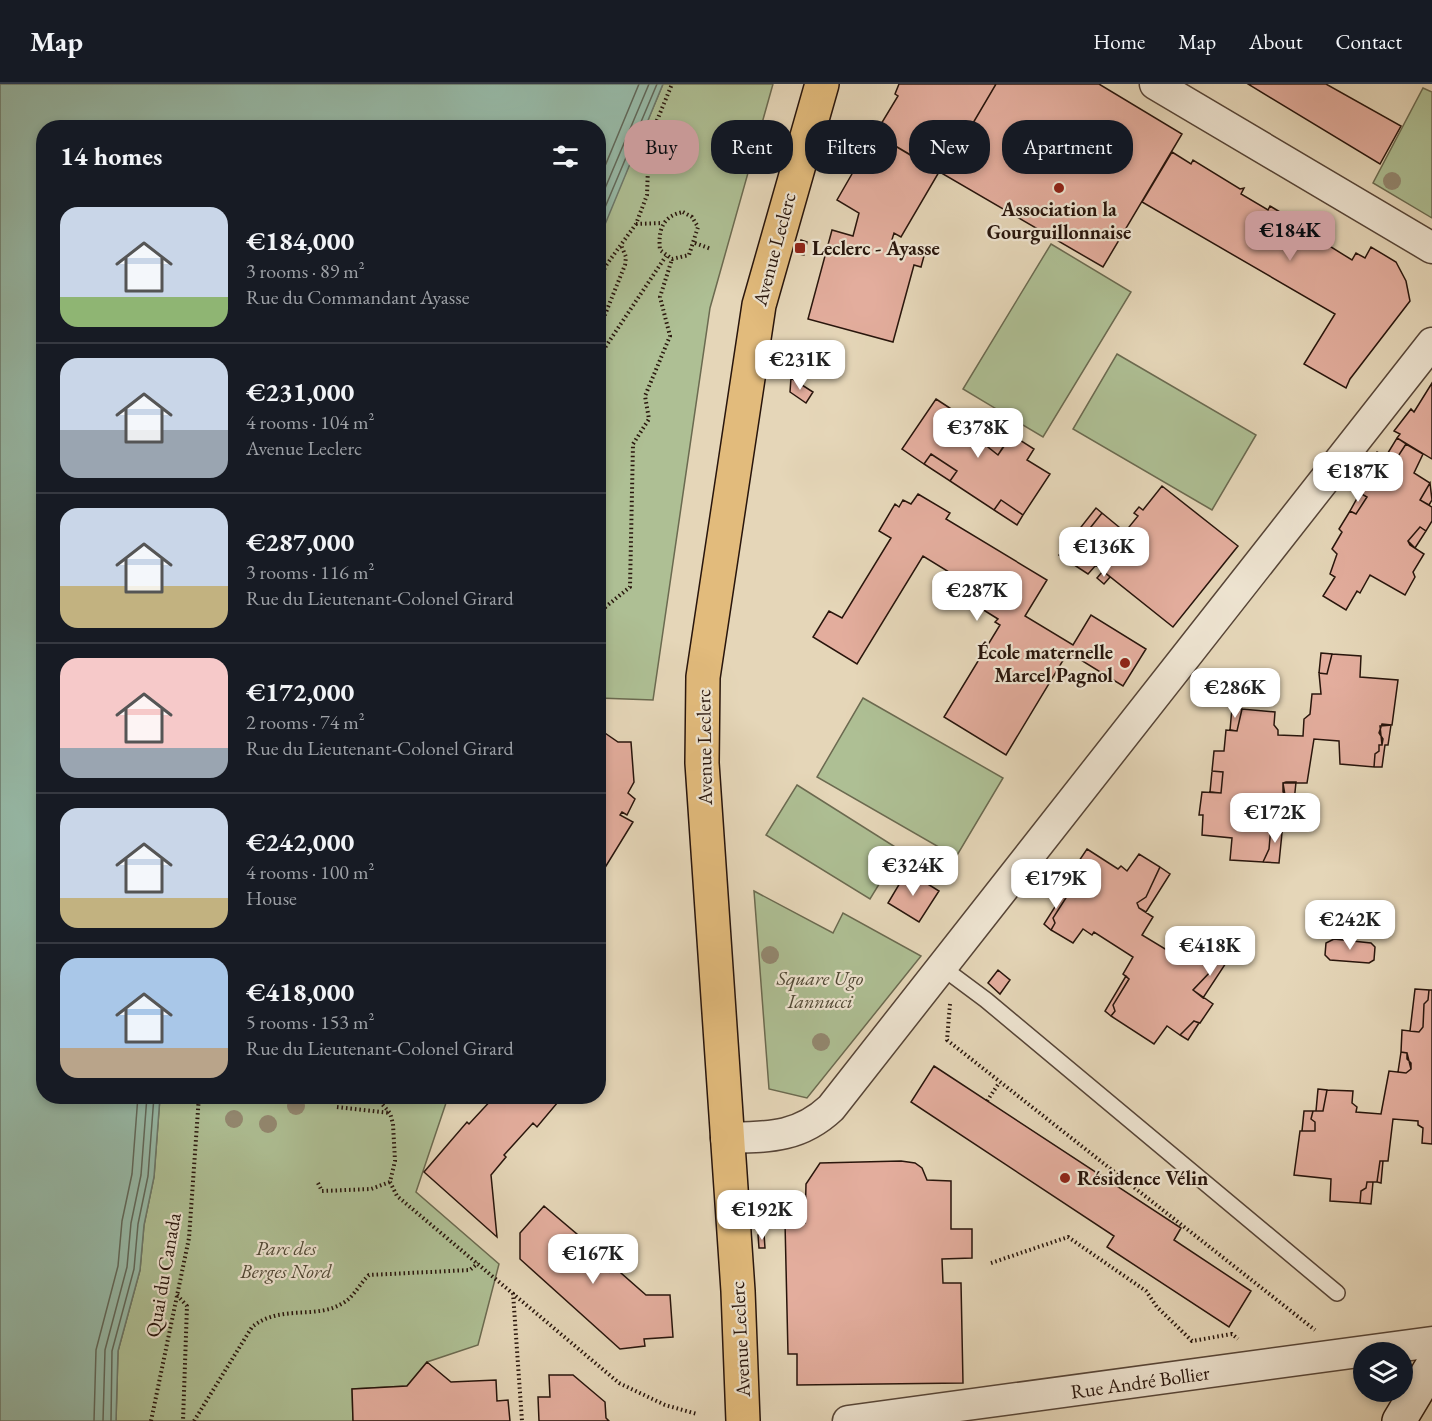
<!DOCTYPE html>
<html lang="en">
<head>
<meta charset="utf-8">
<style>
  :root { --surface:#171b24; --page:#242831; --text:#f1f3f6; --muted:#9ea1a6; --line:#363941; --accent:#c59692 }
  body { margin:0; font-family:"EB Garamond",serif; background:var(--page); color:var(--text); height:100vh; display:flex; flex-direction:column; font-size:22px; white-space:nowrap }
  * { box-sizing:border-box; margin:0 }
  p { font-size:20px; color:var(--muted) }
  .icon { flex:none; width:33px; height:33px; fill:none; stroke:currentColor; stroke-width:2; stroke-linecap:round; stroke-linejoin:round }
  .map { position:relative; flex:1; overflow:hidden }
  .drawer { position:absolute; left:36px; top:36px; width:570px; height:984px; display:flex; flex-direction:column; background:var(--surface); border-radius:24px; box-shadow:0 3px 9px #0003 }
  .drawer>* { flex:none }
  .banner { position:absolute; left:624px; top:36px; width:570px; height:54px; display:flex; gap:12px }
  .buttons { position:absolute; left:1353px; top:1258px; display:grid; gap:12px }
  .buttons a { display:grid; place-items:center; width:60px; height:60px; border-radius:50%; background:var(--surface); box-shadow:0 3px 9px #0003; font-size:30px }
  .price { position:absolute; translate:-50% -51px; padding:0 14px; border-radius:12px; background:#fff; color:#222; font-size:20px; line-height:39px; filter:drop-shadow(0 2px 3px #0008) }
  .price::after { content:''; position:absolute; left:50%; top:36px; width:18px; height:14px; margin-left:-9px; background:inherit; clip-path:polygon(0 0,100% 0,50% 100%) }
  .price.active { background:var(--accent); color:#111 }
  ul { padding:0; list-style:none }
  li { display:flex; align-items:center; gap:18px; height:150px; padding:0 24px }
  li+li { border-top:2px solid var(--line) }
  li span { display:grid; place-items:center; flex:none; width:168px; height:120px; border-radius:18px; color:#555 }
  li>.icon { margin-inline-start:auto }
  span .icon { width:72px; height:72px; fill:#fffc; stroke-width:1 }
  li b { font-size:26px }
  h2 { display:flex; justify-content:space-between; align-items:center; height:72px; padding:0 24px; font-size:26px }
  .tag { padding:0 21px; border-radius:24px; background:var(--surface); box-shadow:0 3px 9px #0003; font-size:21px; line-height:54px }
  .tag.active { background:var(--accent); color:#111 }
  header { display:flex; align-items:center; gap:36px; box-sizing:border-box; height:84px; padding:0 30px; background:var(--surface); border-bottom:2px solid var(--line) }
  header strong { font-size:28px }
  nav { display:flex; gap:33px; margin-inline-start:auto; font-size:21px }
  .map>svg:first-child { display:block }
  .green { fill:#aebf94; stroke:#6b6a50; stroke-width:1.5 }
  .water { fill:#97baa8; stroke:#6b786a; stroke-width:1.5 }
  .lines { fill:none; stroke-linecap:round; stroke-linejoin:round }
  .shore { stroke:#60685a; stroke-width:1.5 }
  .building { fill:#e3ad9d; stroke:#28150c; stroke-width:1.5 }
  .lane-casing { stroke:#574537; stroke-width:18 }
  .street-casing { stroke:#574537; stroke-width:33 }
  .secondary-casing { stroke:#28150c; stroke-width:36 }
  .primary-casing { stroke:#28150c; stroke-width:36 }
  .path { stroke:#28150c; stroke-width:4; stroke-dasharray:1.5 3; stroke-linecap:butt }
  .lane { stroke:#eee4d1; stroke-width:15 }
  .street { stroke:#eee4d1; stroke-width:30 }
  .secondary { stroke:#eee4d1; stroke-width:33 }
  .primary { stroke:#e2bb7c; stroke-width:33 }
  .tree { fill:#938870 }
  .poi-dot { fill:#8f2418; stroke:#eee4d1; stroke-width:2 }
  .labels { text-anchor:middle; stroke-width:4.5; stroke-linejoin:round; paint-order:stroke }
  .poi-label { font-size:20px; font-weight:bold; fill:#28150c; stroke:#eee4d1; text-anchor:start }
  .street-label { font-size:20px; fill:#28150c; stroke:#eee4d1 }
  .park-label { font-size:20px; font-style:italic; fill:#504835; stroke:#eee4d1 }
</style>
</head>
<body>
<header>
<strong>Map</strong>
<nav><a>Home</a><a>Map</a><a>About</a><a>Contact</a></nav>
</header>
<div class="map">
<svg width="1432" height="1337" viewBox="0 0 1432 1337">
  <rect width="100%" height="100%" fill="#e5d6b8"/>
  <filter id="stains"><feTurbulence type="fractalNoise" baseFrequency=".00333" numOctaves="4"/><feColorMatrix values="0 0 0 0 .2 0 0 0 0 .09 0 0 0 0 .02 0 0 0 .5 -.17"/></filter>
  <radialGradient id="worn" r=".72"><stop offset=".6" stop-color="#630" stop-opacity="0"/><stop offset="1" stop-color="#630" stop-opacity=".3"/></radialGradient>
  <path class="green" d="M663,0H773L710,224L653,616L599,614L598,155Z
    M1423,4L1432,8V134L1373,99Z
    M1051,160L1131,208L1043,353L963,305Z
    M1117,270L1256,351L1212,426L1073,345Z
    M863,614L1003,694L956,773L817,693Z
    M797,701L900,766L870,815L766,751Z
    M754,807L833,849L843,829L921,872L807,1014L769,1005Z
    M160,1013H448L416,1108L499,1180L478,1261L427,1278L407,1302L352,1305L353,1337H116L118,1267L140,1186L144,1141L154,1093Z"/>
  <path class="water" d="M0,0H663L599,155L598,44H44V1012L160,1013L154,1093L144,1141L140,1186L118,1267L116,1337H0Z"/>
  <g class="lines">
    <path class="shore" d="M598,99L639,0
      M598,121L649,0
      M598,140L657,0
      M94,1337L96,1266L118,1182L122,1137L132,1090L138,1012
      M103,1337L105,1266L127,1183L131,1139L141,1091L147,1012
      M111,1337L112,1267L134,1185L138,1140L148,1092L154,1012"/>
  </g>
  <path class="building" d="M899,0H996L943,90L875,50L898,12L895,10Z
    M996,0H1099L1182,50L1103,183L943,90Z
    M1248,0H1326L1401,42L1380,80Z
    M875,50L939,88L901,153L894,149L890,162L924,172L921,183L914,181L893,258L808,235L832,146L853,152L859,129L837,116Z
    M1172,68L1191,80L1193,76L1240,105L1244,104L1241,110L1268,126L1270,122L1313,148H1318L1315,153L1352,176L1356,169L1365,174L1371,163L1396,178L1406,197L1410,217L1350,295L1346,304L1304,280L1335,230L1142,118Z
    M801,156L807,158L804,171L798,170Z
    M791,294L813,308L806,319L790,308Z
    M1432,299V375L1397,354L1400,350L1394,347L1411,325L1414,328Z
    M936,315L994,353L988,363L998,371L1012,351L1034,365L1027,376L1050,390L1023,431L1001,416L994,426L950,397L957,387L931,370L924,380L902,365Z
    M994,353L1005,360L998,371L988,363Z
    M1397,354L1406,360L1395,377L1386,372Z
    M1406,360L1423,370L1414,389L1430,399L1420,416L1432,423V437L1426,447L1420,443L1408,457L1410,461L1424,470L1413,488L1415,493L1405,511L1370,491L1360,509L1357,507L1346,526L1323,512L1335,493L1330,490L1337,470L1332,465L1342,448L1339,445L1350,427L1356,430L1367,413L1351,404L1364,384L1367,386L1377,368L1395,377Z
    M931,370L957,387L950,397L924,380Z
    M1430,399L1432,416L1429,421L1420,416Z
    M1162,402L1238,462L1173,543L1103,487L1108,480L1098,472L1101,468L1083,453L1102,429L1125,448L1138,432L1134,429L1139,423L1143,426Z
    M1360,409L1367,413L1356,430L1350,427Z
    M918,410L950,429L946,435L1047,496L1025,532L1073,561L1091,531L1146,565L1123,602L1068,568L1006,671L944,633L1000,541L995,538L998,535L942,500L949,488L923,472L857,580L813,553L829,527L842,534L891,454L879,447L895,420L899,423L903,416L911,420Z
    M1001,416L1023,431L1017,441L994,426Z
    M1096,424L1102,429L1083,453L1101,468L1098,472L1108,480L1103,487L1096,481L1088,490L1059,471Z
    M1420,443L1426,447L1415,464L1408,457Z
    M1103,487L1110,493L1104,500L1097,494Z
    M1321,569L1332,570L1327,590L1319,589Z
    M1332,570L1361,572L1360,593L1398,596L1392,641L1380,642L1382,661H1379V667L1375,670L1374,683L1340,680L1339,657L1314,655L1307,699H1283L1286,717L1294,718L1293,739L1275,738L1271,742L1269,765L1263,778L1230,776L1232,754L1202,751L1203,731H1199L1202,708L1221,709L1223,688L1212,687L1214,667H1224L1226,646L1237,647L1242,625L1275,628L1274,641L1278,646V651L1303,652L1304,635L1310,630L1312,610H1321L1319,589L1327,590Z
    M1232,624L1242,625L1237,647L1230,646Z
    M1382,640L1391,641L1388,661H1385L1382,683H1374L1375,670L1379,667V661H1382L1383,655L1379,649Z
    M602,647L618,658H631L634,698L628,709L635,715L627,731L622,728L620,731L633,738L598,795V652Z
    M1212,687L1223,688L1221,709L1210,708Z
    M1286,698H1296L1294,718L1286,717V711L1283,708V699Z
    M1275,738L1283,739L1279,779L1263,778L1269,765L1271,742Z
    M1087,765L1118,785L1121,782L1127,787L1139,770L1160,783L1146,813L1137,819L1139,824L1153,833L1142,851L1175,871L1177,868L1183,872L1193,859L1216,871L1210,879L1212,886L1193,906L1213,920L1200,939L1194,937L1180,951L1167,942L1154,960L1111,932L1115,927L1113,921L1129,895L1123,890L1133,873L1094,848L1092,851L1083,845L1073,859L1051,846L1055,839L1053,834L1071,806L1056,798L1069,779L1075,783Z
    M1160,783L1170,790L1146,828L1139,824L1137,819L1146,813Z
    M907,787L939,807L919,838L888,819Z
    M1067,804L1071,806L1053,834L1055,839L1051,846L1044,840Z
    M1334,855L1371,859L1375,863L1374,876L1369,879L1330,876L1325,871L1326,859Z
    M1216,871L1226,879L1203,914L1193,906L1212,886L1210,879Z
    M998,886L1010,896L1000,910L988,899Z
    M1126,892L1129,895L1113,921L1115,927L1111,932L1105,927Z
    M1415,905L1429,906L1428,916L1424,920L1423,943L1419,948L1410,947Z
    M1429,906H1432V1060L1422,1059L1423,1044L1418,1041V1037L1393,1035L1388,1077H1380L1377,1098H1367L1366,1104L1361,1107L1360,1119L1330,1117L1331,1095L1294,1091L1300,1047H1315V1038L1311,1035L1313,1027H1323L1327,1006L1353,1007L1352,1019L1357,1023L1356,1028L1381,1030L1389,987L1406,989L1411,985L1407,969L1401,968L1402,946L1419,948L1423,943L1424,920L1428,916Z
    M1194,937L1199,939L1188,956L1180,951Z
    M1401,968L1407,969V975L1411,979V985L1406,989L1398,988Z
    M934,982L1181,1144L1174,1156L1251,1207L1229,1243L1107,1163L1114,1152L911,1018Z
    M1318,1005L1327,1006L1323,1027H1316Z
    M495,1012H563L537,1043L533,1039L504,1071L506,1073L491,1091L497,1153L424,1088L467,1038L469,1040Z
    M1304,1027H1313L1311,1035L1315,1038V1047H1302Z
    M901,1077L915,1079L922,1084L927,1096L951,1097V1145H972V1174L942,1175L943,1199H961L963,1299L797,1301V1270H788L785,1138L790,1127H795V1139H805L806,1100L820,1079Z
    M1380,1077H1383L1381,1099L1377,1098Z
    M1367,1098H1373L1371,1120L1360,1119L1361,1107L1366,1104Z
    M544,1122L578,1151L574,1157L609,1188L613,1182L646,1211H670L673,1253L644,1255L645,1262L620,1265L520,1175V1149Z
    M764,1150L765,1164H759L758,1151Z
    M427,1278L451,1298L496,1296L497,1317L508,1316L510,1337H353L352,1305L407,1302Z
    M549,1291H573L605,1318L606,1334L609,1337H539L538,1313H550Z"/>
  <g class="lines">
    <g class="lane-casing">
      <path id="lane" d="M943,884L986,916L1337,1209"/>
    </g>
    <g class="street-casing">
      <path id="street" d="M1155,0L1432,164
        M726,1054C768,1053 799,1054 831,1024L1432,259
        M848,1337L1432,1258"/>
    </g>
    <g class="secondary-casing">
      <path id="secondary" d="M1399,1337L1432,1282"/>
    </g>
    <g class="primary-casing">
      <path id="primary" d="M743,1337L738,1207L702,679L703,593L759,221L822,0"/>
    </g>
    <path class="path" d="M683,128L692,133L698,143L689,171L672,175L660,166C658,147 662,132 683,128Z
      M636,140L663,139
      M695,159L711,165
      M598,197L607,180L636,140L647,111L649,56L672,0
      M598,248L625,181L626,173L621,161
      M598,274L666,172
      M598,529L630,503L633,360L649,335L645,312L670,252L660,213L672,175
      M950,920L947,956L1315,1246
      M382,1012V1020L390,1029L393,1040L395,1077L390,1098L397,1112L619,1299L665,1321L697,1330
      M987,1017L999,999
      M337,1023L390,1029
      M318,1099L322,1107L371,1105L390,1098
      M991,1179L1068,1153L1146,1207L1157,1223L1192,1257L1232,1250L1238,1255
      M513,1209L522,1337
      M177,1211L187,1222L183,1337
      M151,1337L189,1154L199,1012
      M194,1337L252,1243C280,1220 316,1236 343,1219C354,1213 360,1199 369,1191L470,1186L478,1179"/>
    <use href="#lane" class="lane"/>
    <use href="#street" class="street"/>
    <use href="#secondary" class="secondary"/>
    <use href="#primary" class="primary"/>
  </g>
  <g class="tree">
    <circle cx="1392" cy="97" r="9"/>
    <circle cx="770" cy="871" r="9"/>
    <circle cx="821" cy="958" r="9"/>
    <circle cx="296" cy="1022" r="9"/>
    <circle cx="234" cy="1035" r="9"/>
    <circle cx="268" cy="1040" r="9"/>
  </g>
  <g class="poi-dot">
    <circle cx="1059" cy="104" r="6"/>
    <rect x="794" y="158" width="12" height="12" rx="3"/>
    <circle cx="1125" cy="579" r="6"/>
    <circle cx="1065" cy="1094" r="6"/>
  </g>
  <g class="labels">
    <g class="poi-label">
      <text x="1059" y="132" text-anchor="middle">Association la<tspan x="1059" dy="23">Gourguillonnaise</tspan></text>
      <text x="812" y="171">Leclerc - Ayasse</text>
      <text x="1113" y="575" text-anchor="end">École maternelle<tspan x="1113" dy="23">Marcel Pagnol</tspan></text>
      <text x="1077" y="1101">Résidence Vélin</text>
    </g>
    <g class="street-label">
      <text transform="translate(774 165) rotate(-75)" y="7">Avenue Leclerc</text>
      <text transform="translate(704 663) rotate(-91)" y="7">Avenue Leclerc</text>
      <text transform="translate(163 1191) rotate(-80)" y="7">Quai du Canada</text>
      <text transform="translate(740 1255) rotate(-93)" y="7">Avenue Leclerc</text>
      <text transform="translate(1140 1298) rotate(-8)" y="7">Rue André Bollier</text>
    </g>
    <g class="park-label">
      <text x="820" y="901">Square Ugo<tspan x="820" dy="23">Iannucci</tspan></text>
      <text x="286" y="1171">Parc des<tspan x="286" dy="23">Berges Nord</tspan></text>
    </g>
  </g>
  <rect width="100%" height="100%" filter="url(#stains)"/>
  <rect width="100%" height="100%" fill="url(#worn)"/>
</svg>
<div class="buttons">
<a><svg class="icon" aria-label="layers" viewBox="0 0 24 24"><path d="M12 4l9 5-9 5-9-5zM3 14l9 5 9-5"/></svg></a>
</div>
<b class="price active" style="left:1290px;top:178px">€184K</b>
<b class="price" style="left:800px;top:307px">€231K</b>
<b class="price" style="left:978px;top:375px">€378K</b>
<b class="price" style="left:1358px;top:419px">€187K</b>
<b class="price" style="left:1104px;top:494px">€136K</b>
<b class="price" style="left:977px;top:538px">€287K</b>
<b class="price" style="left:1235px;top:635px">€286K</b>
<b class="price" style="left:1275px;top:760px">€172K</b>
<b class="price" style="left:913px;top:813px">€324K</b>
<b class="price" style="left:1056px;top:826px">€179K</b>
<b class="price" style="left:1350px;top:867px">€242K</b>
<b class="price" style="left:1210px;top:893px">€418K</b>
<b class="price" style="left:762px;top:1157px">€192K</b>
<b class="price" style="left:593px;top:1201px">€167K</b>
<div class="banner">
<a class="tag active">Buy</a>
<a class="tag">Rent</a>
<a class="tag">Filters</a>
<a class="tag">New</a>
<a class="tag">Apartment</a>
</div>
<section class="drawer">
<h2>14 homes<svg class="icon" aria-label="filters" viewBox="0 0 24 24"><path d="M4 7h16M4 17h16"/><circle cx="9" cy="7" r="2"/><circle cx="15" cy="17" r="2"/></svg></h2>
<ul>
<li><span style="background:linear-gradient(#c9d6e8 75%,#8fb573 0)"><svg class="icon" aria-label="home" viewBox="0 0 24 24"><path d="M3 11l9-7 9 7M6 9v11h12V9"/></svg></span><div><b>€184,000</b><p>3 rooms · 89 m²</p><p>Rue du Commandant Ayasse</p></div></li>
<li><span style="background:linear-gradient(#c9d6e8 60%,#9aa5b1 0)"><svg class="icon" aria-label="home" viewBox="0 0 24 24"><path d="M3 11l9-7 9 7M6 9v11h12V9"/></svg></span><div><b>€231,000</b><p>4 rooms · 104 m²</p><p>Avenue Leclerc</p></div></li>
<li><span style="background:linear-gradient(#c9d6e8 65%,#c2b280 0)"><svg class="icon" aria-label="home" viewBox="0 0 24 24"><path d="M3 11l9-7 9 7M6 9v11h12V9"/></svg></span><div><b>€287,000</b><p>3 rooms · 116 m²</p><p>Rue du Lieutenant-Colonel Girard</p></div></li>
<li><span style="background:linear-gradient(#f6c9c9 75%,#9aa5b1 0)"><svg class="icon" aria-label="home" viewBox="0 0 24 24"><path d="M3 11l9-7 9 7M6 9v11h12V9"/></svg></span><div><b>€172,000</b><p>2 rooms · 74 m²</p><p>Rue du Lieutenant-Colonel Girard</p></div></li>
<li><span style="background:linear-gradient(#c9d6e8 75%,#c2b280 0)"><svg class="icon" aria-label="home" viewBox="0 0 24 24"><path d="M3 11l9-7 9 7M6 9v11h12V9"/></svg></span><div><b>€242,000</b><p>4 rooms · 100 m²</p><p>House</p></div></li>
<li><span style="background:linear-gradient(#a9c7e8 75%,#b9a48a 0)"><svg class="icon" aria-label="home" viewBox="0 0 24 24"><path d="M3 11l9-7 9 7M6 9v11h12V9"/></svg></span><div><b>€418,000</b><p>5 rooms · 153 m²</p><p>Rue du Lieutenant-Colonel Girard</p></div></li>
</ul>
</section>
</div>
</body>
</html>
